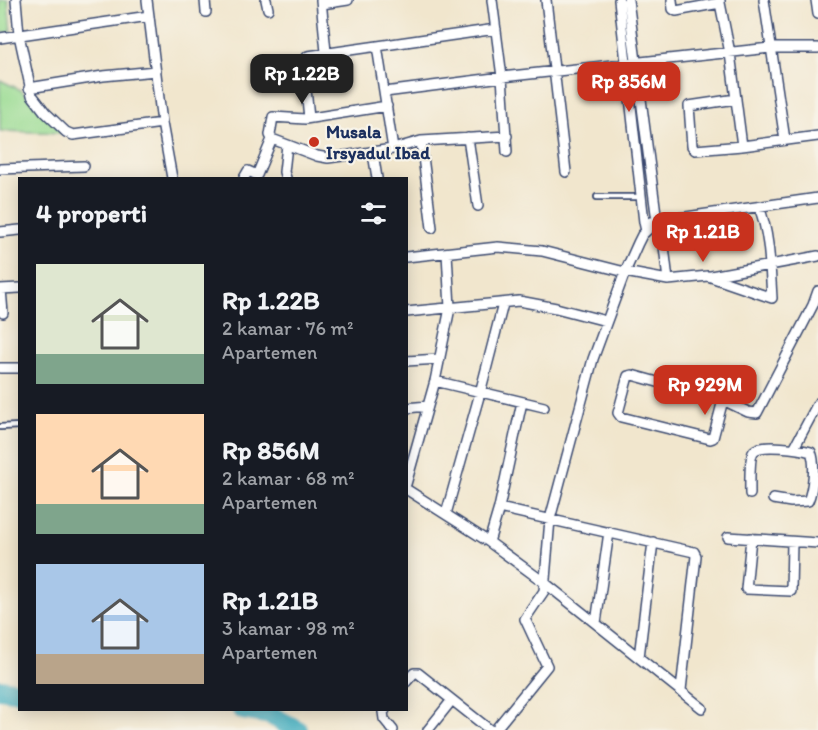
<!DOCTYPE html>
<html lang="id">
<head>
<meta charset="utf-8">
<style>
  :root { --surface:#171b24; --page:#20242c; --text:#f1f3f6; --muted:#9ea1a6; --accent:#c8321e }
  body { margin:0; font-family:Itim,sans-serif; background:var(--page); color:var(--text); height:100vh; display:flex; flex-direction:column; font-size:22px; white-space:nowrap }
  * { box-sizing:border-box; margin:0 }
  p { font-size:20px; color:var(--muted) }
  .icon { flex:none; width:33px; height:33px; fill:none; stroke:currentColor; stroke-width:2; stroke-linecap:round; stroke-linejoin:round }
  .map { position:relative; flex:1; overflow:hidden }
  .drawer { position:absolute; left:18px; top:177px; width:390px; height:534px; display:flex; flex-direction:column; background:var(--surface); border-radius:0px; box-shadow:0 3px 15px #0003 }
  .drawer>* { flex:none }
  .price { position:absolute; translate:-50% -51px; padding:0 14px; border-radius:12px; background:var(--accent); color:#fff; font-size:20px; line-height:39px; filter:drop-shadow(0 2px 3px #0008) }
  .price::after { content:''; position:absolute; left:50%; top:36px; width:18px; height:14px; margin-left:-9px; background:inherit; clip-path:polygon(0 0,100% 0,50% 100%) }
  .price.current { background:#222; color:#fff }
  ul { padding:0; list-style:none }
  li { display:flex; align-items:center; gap:18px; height:150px; padding:0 18px }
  li span { display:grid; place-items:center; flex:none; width:168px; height:120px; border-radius:0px; color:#555 }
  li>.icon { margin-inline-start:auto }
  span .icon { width:72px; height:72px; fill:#fffc; stroke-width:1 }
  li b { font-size:26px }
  h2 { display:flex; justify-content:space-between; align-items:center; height:72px; padding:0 18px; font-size:26px }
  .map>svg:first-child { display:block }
  .green { fill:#9adc93; stroke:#5a8678; stroke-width:1.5 }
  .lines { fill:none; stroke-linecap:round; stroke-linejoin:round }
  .river { stroke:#41adc0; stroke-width:20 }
  .lane-casing { stroke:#3b4a6f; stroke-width:8 }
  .street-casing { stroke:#3b4a6f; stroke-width:12 }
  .lane { stroke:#fff; stroke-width:4.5 }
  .street { stroke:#fff; stroke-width:9 }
  .poi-dot { fill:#c8321e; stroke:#f7f3e8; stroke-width:2 }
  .labels { text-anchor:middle; stroke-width:4.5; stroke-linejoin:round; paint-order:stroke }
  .poi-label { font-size:18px; font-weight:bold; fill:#1b2f5e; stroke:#f7f3e8; text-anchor:start }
</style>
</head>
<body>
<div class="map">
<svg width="818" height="730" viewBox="0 0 818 730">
  <rect width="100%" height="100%" fill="#f7f3e8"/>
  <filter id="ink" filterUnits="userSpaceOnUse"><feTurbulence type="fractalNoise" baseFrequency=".0167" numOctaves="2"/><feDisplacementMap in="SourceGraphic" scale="12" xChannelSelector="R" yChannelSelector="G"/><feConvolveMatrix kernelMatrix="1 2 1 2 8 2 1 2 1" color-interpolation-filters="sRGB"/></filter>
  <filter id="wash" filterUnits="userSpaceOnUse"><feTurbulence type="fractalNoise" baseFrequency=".008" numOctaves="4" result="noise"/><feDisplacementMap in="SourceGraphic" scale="24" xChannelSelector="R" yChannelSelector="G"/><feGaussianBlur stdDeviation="1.35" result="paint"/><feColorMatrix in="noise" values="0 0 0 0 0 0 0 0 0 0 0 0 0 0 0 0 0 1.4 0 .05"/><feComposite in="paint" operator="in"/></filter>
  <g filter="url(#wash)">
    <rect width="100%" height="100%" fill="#f1e6cd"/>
    <path class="green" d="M0,0H8L11,32L0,33Z
      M0,80L21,90L63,133L0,131Z"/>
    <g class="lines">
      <path class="river" d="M0,689L20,692
        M242,710L270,715L298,730"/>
    </g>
  </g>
  <g filter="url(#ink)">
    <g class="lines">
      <g class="lane-casing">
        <path id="lane" d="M597,197H641
          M0,427L20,426"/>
      </g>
      <g class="street-casing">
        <path id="street" d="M16,0L19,35L32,95L45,112L66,132L73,135L162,123
          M147,0L162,123L172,178
          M205,0L206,12
          M266,0L268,9
          M321,0L326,52
          M492,0L502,77L507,152
          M546,0L566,172
          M619,0L644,222L646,231
          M672,0L673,9L676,11L720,3V0
          M764,0L785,140
          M816,0L818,14
          M720,3L730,53L742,146
          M322,4L348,0
          M0,38L149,16
          M377,46L393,149
          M29,88L103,76L156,71
          M385,92L502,77L770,48H818
          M736,99L689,106L692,146L695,150L742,146L818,136
          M309,118L303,61L308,56L496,29
          M468,138L478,206
          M272,139L317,156L328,158L393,149L421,141L507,136
          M421,141L432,228
          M373,153L377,178
          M0,169L84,166
          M244,178L248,171L257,175L272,139L270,135L273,117L305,119L387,106
          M286,178L284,172L287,145
          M661,221L668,280
          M651,222L818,198
          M0,232L20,230
          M406,257L498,247L542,251L625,272L668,280L708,276L772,298C770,268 770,235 759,207
          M711,276L818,256
          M0,289L20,288
          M1,289L3,313
          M406,312L519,301L556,308L606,321
          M406,361L440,359
          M0,368H20
          M435,381L544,407
          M723,400L713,438L710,439L621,417L618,413L628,376L632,375L723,400L748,412L757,413L813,305L818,291
          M406,408L428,406
          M794,448L818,403
          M406,484L435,381L450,308L447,253
          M406,489L489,542L545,583L702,708
          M750,494C750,486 749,456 754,451C761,443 801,449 811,452C816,464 813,489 808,501L791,502L773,499
          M499,508L694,552L696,556L681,690
          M446,514L480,393L503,304
          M728,537L818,543
          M751,538L746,589L791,591L792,542
          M489,542L499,508L522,402
          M596,623L609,532
          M639,657L653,542
          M406,682L414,673H418L490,730
          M385,710L383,712L384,719L393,730
          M428,730L452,700
          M495,730L547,666L525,619L544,591L550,519L593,359L625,272L638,243L642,235L657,221L628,0"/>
      </g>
      <use href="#lane" class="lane"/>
      <use href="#street" class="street"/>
    </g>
  </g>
  <circle class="poi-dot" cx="314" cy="142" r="6"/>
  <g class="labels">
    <g class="poi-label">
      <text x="326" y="138">Musala<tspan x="326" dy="21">Irsyadul Ibad</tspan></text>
    </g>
  </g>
</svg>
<b class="price current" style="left:302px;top:105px">Rp 1.22B</b>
<b class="price" style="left:629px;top:113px">Rp 856M</b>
<b class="price" style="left:703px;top:263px">Rp 1.21B</b>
<b class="price" style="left:705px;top:416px">Rp 929M</b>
<section class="drawer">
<h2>4 properti<svg class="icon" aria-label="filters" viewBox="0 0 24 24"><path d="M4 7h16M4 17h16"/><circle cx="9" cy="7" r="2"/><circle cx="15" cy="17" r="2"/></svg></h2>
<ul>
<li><span style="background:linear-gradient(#dfe7d0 75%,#7fa58c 0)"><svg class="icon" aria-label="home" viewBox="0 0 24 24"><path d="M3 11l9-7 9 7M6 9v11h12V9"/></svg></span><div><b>Rp 1.22B</b><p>2 kamar · 76 m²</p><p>Apartemen</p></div></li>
<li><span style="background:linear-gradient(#ffd9b3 75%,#7fa58c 0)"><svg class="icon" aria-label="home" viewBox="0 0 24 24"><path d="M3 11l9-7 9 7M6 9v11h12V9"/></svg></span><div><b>Rp 856M</b><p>2 kamar · 68 m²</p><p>Apartemen</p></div></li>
<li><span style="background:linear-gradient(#a9c7e8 75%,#b9a48a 0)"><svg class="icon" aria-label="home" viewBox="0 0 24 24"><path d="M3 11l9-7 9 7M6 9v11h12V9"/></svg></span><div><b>Rp 1.21B</b><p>3 kamar · 98 m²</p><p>Apartemen</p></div></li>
</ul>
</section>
</div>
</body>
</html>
